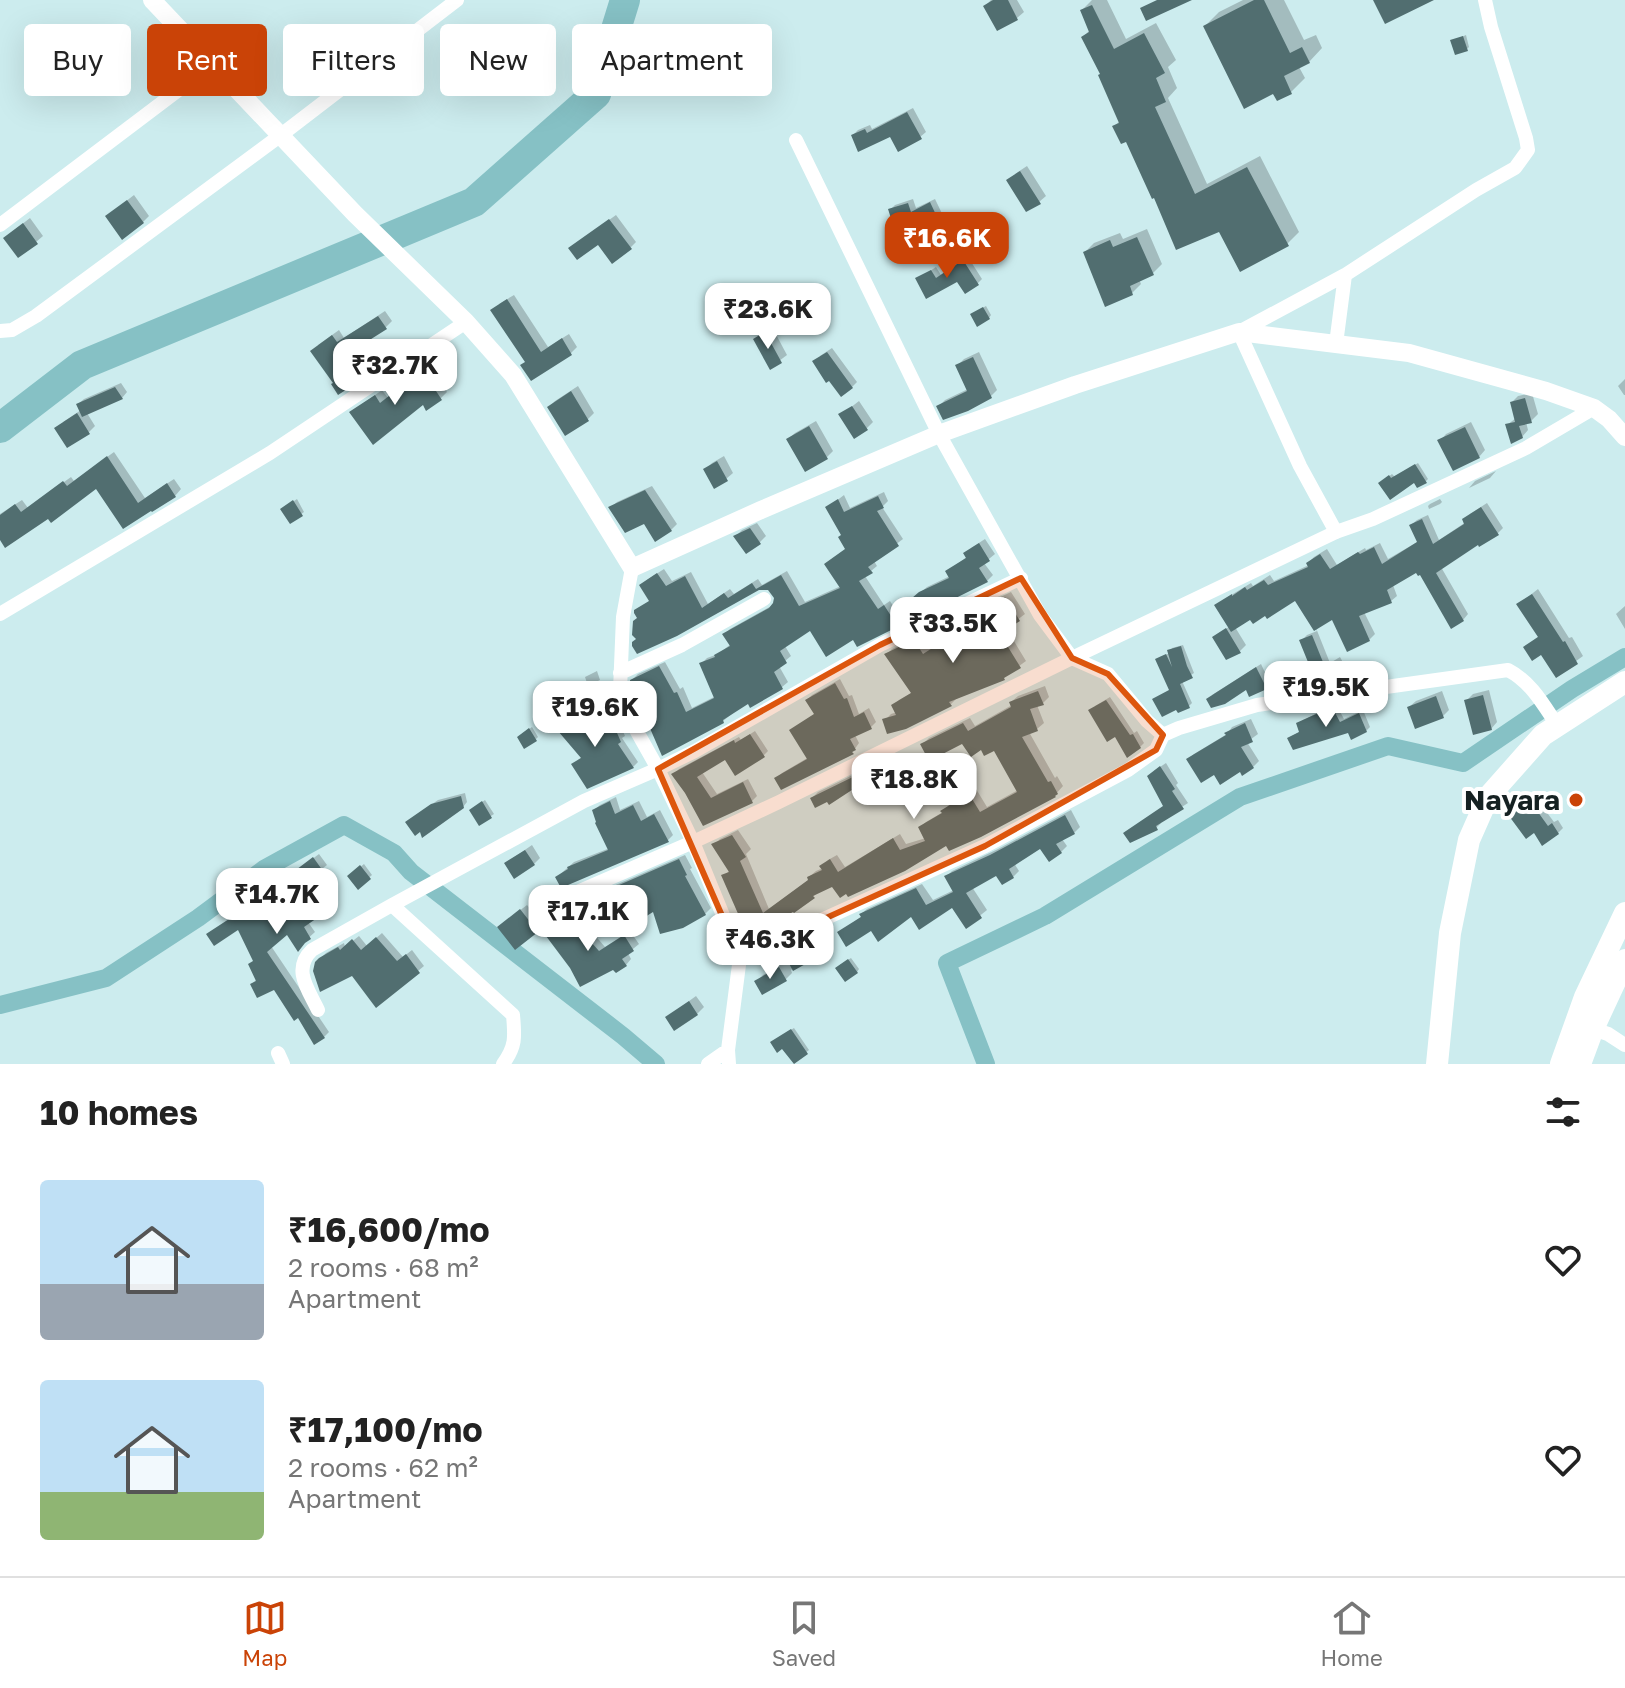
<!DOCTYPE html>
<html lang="en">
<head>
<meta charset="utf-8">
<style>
  :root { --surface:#fff; --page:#f2f2f2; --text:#222; --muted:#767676; --line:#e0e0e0; --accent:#ca4307 }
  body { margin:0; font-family:"Golos Text",sans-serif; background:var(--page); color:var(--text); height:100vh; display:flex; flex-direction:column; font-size:30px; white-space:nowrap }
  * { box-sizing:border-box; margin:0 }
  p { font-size:26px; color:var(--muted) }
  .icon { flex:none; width:44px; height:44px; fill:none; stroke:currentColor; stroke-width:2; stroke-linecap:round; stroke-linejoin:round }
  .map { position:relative; height:1064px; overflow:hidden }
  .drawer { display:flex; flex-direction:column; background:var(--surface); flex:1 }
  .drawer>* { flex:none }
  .guide { position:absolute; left:24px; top:24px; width:800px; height:72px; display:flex; gap:16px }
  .price { position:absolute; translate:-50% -68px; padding:0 18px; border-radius:16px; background:#fff; color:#222; font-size:26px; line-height:52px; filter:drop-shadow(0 2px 4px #0008) }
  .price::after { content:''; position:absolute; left:50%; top:48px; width:24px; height:18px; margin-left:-12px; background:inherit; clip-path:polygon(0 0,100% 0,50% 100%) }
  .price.on { background:var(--accent); color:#fff }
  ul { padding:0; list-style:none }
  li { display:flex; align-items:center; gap:24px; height:200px; padding:0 40px }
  li span { display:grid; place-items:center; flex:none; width:224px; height:160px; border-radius:8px; color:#555 }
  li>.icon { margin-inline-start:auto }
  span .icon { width:96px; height:96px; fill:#fffc; stroke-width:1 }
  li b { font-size:34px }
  h2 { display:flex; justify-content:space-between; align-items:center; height:96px; padding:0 40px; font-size:34px }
  .chip { padding:0 28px; border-radius:8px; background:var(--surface); box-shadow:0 8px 32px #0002; font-size:28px; line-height:72px }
  .chip.on { background:var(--accent); color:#fff }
  .tabs { display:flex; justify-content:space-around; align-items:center; height:112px; border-top:2px solid var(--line); background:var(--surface); font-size:22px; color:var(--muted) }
  .tabs a { display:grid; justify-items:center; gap:4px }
  .tabs .on { color:var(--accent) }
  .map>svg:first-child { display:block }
  .shadow { fill:#0003 }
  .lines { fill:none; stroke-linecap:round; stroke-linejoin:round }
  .canal { stroke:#86c1c5; stroke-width:18 }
  .river { stroke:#86c1c5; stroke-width:30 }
  .building { fill:#516e70 }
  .minor { stroke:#fff; stroke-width:14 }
  .tertiary { stroke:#fff; stroke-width:18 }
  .trunk { stroke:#fff; stroke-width:22 }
  .marked { fill:#dd560d; fill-opacity:0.2; stroke:#dd560d; stroke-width:6; stroke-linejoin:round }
  .poi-dot { fill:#ca4307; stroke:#fff; stroke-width:3 }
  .labels { text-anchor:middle; stroke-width:8; stroke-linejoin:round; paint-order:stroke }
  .poi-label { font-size:28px; font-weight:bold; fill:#152122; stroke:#fff; text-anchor:end }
</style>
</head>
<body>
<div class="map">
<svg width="1625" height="1064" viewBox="0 0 1625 1064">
  <rect width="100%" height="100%" fill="#ccecee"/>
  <path class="shadow" d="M991,0H1017L1024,12L1017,18L997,29L985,6Z
    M1092,0H1107L1126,39L1156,23L1176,60L1168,67L1177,88L1168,98L1207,184L1260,156L1299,232L1287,244L1220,230L1155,195L1127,139L1114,126L1120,121L1102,73L1083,37L1090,30L1082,10Z
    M1243,0H1284L1304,40L1316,35L1322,48L1309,62L1299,67L1305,78L1291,92L1278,99L1205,26L1219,12Z
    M1466,35L1469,47L1467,49L1452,41Z
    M334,44L351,65L344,71L311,61Z
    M913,108L926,132L920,137L891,134L853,135L858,130L870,125L872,129Z
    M1027,166L1046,196L1039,202L1015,174Z
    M134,195L149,216L143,222L107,216Z
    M913,199L916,208L935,199L948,226L943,231L890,210L895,205Z
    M616,215L636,242L631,247L577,243Z
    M30,218L43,236L36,242L12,232Z
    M1147,229L1162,264L1153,273L1139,279L1141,284L1132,293L1085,252L1094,243L1120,233L1123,239Z
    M968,257L982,279L977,284L958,279H918L936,267L941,275Z
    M514,295L548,347L569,334L577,347L571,353L531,378L527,362L499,304Z
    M986,306L991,315L989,318L975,312Z
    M385,311L392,321L386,327L355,347L369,370L339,393L318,345L339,330L344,338Z
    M772,327L787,355L771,367L755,339Z
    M832,348L857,382L852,387L830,378L820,356Z
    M979,352L997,390L990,397L939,406L945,400L968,389L958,365L964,359Z
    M429,366L447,392L440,399L352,412L382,390L388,398Z
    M1625,379V395H1624L1618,386Z
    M121,383L127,392L122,398L87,413L95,426L89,432L63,422L81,410L78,404L84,399Z
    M578,386L594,413L588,419L566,434L549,407L555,401Z
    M1532,393L1538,414L1531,421L1526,422L1528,430L1522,437L1507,425L1516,418L1512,402L1518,396Z
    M859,401L873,422L866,429L841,415Z
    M816,421L833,451L827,457L788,439L795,433Z
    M1471,422L1485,450L1479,457L1440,441L1446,434Z
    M114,452L145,498L174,479L181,489L175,496L123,526L96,487L48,516L0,536V514L22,500L28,508L71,477L74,481Z
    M724,456L733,473L726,479L706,469L712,463Z
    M1418,463L1428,479L1426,481L1415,480L1380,484L1392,474L1395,477Z
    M1496,471L1490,478L1469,488L1475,481Z
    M652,486L677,524L671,530L644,522L611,507L617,502Z
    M884,492L888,501L882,507L903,539L874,561L877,566L865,576L884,605L890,601L897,612L927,587L950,576L948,571L968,556L971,548L985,539L995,554L984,563L993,575L987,581L853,637L810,628L785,646L791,656L779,666L788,682L782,687L748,701L723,721L663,753L632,680L638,674L665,662L680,689L683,687L692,708L716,696L701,664L707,658L718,654L731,644L725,634L730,629L773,605L776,600L771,589L759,588L638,639L639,618L636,611L651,600L647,580L664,569L672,581L691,572L708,604L730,589L734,594L758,579L762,585L787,571L805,602L841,586L847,548L843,534L827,508L844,495L850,508Z
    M297,499L304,512L290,522L285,507Z
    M1440,499L1442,502L1440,504L1429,509L1428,506L1430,504Z
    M1487,503L1503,528L1498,533L1479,542L1441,567L1468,614L1463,620L1420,573L1416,570L1393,585L1397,596L1391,601L1364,612L1375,634L1369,640L1333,617L1316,628L1330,663L1340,657L1347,670L1342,675L1318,684L1295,674L1300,669L1311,665L1301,641L1307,635L1317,631L1296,598L1266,613L1251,617L1235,627L1246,645L1240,651L1215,637L1230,626L1223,600L1251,583L1253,586L1270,575L1274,581L1309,565L1308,563L1314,557L1327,549L1337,565L1365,548L1366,550L1380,543L1388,559L1419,541L1411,525L1417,520L1428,515L1439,540L1466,522L1470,514Z
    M757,523L766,536L759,543L736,536L742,530Z
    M1538,589L1569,638L1572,637L1583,656L1557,675L1542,652L1525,647L1539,636L1519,604Z
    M1011,592L1025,614L1006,628L1026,661L1008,674L956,699L951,704L885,720L891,714L897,712L894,706L899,700L913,692L887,654L892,649L921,635L929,649L952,635L946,626L952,620Z
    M1625,606V629L1616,614Z
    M1183,645L1194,673L1182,681L1192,703L1189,706L1171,690L1160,657L1170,653L1172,648Z
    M1261,664L1270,683L1266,687L1247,688L1212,695Z
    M597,671L600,680L588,686L585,677Z
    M840,679L849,696L852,695L859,714L869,708L876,722L871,727L855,735L859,743L852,753L777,778L782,773L809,757L791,730L816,713L807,700L812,695Z
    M1045,686L1049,697L1043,703L1037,705L1044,723L1037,729L1029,732L1055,778L1057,776L1063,786L1055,795L946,843L833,884L819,890L813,897L777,918L778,920L772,927L745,925L724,876L730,870L714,845L720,839L738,830L751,849L746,854L769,909L810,879L809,877L816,871L823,868L828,860L837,855L845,867L900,834L906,844L926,838L920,828L926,822L943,812L949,805L959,799L958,796L964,790L973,784L987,807L1018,790L994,748L982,747L963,741L923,744L929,738L970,718L975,726L1012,705L1011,702L1018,696Z
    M1489,690L1497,722L1491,729L1466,701L1473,694Z
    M1442,691L1449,710L1443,716L1409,707L1416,701Z
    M1110,697L1134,733L1137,731L1144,743L1140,747L1095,706Z
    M1336,704L1344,719L1363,710L1370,727L1366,731L1289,738L1301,731L1299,724L1303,720Z
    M604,705L613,725L619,722L625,736L622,738L638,762L633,767L578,760L582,757L566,726L577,717Z
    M1251,719L1258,734L1247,742L1259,761L1253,767L1214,773L1188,759L1194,754L1227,734L1232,727Z
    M532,727L538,737L536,739L522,734Z
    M755,731L768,751L763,756L725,758L702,772L717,794L748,779L757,796L752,801L704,824L674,774L679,769L739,737L741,740Z
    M1166,763L1178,783L1176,785L1188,803L1160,821L1161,823L1156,828L1131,841L1165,806L1154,771Z
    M871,766L882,783L877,789L859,784L828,799L812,798L818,792Z
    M465,793L467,802L463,807L412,818L438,800Z
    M616,797L620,810L639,801L647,817L660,810L673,835L668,840L557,877L574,862L610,848L594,810L600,805Z
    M1536,798L1554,822L1558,820L1563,828L1558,833L1534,830L1517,811Z
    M485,800L494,814L480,823L474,808Z
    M1071,810L1080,827L1074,833L1062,839L1067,846L1061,852L1041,846L1014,863L1019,871L1013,877L997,873L972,887L987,910L967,926L953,906L912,914L871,929L839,933L862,916L861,914L867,909L922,884L933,900L954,890L946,877L952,871L998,849Z
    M532,845L540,858L534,864L506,863Z
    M319,854L327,865L309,879L315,888L313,891L324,910L308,922L315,932L305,941L288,932L271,946L329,1032L324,1037L299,1016L275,987L252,984L257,979L251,905Z
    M685,855L692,868L690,869L711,908L705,914L654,909L616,915L605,892L611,887Z
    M364,864L372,875L358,887L349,876Z
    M527,905L543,925L537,931L506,921Z
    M582,915L587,926L605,947L630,931L639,944L628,953L631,959L626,965L554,931L566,922V923Z
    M382,933L403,957L412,950L424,966L376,1006L352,974L320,959L326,953L344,943L345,947L359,936L367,946Z
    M805,946L811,958L791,970L792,973L786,979L756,982L763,975L789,960L790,954Z
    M851,958L859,969L857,972L840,965Z
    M696,996L704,1007L697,1014L674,1028L667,1017Z
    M794,1028L809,1050L794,1062L775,1040Z"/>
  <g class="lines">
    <path class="canal" d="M0,1005L106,978L198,918L264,869L344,825L394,853L411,872L623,1036L656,1064
      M986,1064L947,963L1045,916L1240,797L1388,746L1463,763L1572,689L1625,657"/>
    <path class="river" d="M0,428L82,365L474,202L596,94L625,0"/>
  </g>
  <path class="building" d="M993,0H1008L1018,20L997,31L983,6Z
    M1157,0H1192L1146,21L1140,8Z
    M1254,0H1264L1290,53L1302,47L1310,63L1284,76L1292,94L1277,101L1273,94L1244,109L1203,26Z
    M1373,0H1434L1385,24Z
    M1092,5L1114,49L1144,33L1165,73L1156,78L1166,102L1155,107L1195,194L1247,167L1289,246L1240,272L1219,232L1176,250L1154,198L1152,199L1126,142L1121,144L1112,126L1119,123L1098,75L1100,74L1081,37L1089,32L1080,10Z
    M1463,36L1468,51L1455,55L1450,40Z
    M327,48L346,73L321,92L303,67Z
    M907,112L922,139L898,152L890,137L858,152L851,135L865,129L867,133Z
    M1020,171L1041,204L1026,212L1006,180Z
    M127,200L144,223L122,240L105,216Z
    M930,202L944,232L930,240L923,225L896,234L888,209L908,203L911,212Z
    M609,219L632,249L612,264L598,245L577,260L568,248Z
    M23,223L38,244L18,258L3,238Z
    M1137,237L1154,275L1130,286L1133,295L1105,307L1083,252L1110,240L1113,247Z
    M963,260L979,285L965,294L957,282L926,299L915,278L931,270L936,278Z
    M507,299L541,352L562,338L572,355L531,381L520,365L525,362L490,310Z
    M983,307L990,319L977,327L970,314Z
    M378,316L387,329L349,353L364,378L338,395L331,384L333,383L310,351L332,335L337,342Z
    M765,332L782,363L770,370L753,339Z
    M827,352L853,388L841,397L829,381L826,383L812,361Z
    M973,357L992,398L968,411L943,420L936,406L967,391L955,365Z
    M422,370L442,400L426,411L423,405L373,445L349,412L375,395L380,403Z
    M115,387L123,399L82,417L76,404Z
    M571,391L589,421L565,436L547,407Z
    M1525,398L1532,423L1519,426L1523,438L1511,444L1505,424L1515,422L1510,402Z
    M852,406L868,430L854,439L838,414Z
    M77,413L90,434L67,448L54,428Z
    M809,426L828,459L805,472L786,439Z
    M1465,427L1480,458L1453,471L1437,440Z
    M107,456L138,503L167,483L176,497L152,512L151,511L123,529L96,489L51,523L48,519L5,548L0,540V515L15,504L21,512L63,481L67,486Z
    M717,461L728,481L714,489L703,469Z
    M1415,464L1427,483L1417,488L1414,483L1390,500L1378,483L1389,475L1391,478Z
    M645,490L672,531L655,542L644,524L625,533L608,507Z
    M878,496L884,508L877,511L899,546L868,567L873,573L859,581L878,609L884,605L891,616L919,592L949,578L945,571L966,558L963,553L979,543L990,561L979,568L988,582L857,647L853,640L826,657L810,631L780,651L787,663L774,672L783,689L750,708L748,704L723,720L724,723L662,756L649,726L634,701L637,699L631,691L630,680L659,666L674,693L677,692L686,712L714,698L699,663L715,657L714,655L730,646L722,634L769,608L773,603L774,598L768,590H759L677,636L637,654L632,646V642L636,639L632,635L633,621L637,618L634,613V610L649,601L639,585L657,573L666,586L685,576L702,608L724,593L728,598L752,583L756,589L781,575L799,606L840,588L824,564L845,549L838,537L841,535L825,507L838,499L844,512Z
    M293,500L303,516L290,524L280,509Z
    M1481,507L1499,535L1479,547L1478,545L1436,573L1464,621L1451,629L1420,575L1418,576L1416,573L1387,590L1392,603L1359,616L1370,641L1347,652L1332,620L1314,631L1295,601L1267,619L1265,616L1253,624L1250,620L1231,632L1214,605L1232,594V596L1245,587L1247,590L1264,580L1268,585L1308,567L1306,563L1320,554L1330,569L1358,552L1360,554L1374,547L1382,564L1417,542L1409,525L1422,519L1433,544L1464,524L1462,519Z
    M750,528L761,544L746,554L733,536Z
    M1532,594L1563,642L1565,641L1578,664L1556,678L1541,655L1532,661L1523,647L1538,637L1516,604Z
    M1005,597L1020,621L1000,634L1021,668L1004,678L1005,680L949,702L952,706L906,729L887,734L882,719L896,715L891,705L911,693L884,654L914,640L923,654L951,636L944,626Z
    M1226,628L1241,653L1226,660L1212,637Z
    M1312,635L1325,667L1334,661L1343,676L1319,686L1298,689L1293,674L1310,667L1299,640Z
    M1181,646L1187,666L1193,678L1180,684L1190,708L1178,713L1176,710L1162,717L1152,699L1169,690L1155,659L1166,654L1172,667L1167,650Z
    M1256,667L1267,689L1249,697L1246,690L1225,704L1211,708L1206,699Z
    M835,683L844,699L847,698L854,717L864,712L872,729L850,739L856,750L852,752L854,754L781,790L774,778L807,759L789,730L814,714L805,700Z
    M1038,691L1044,705L1030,709L1038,731L1022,737L1048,782L1051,781L1058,794L1055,796L1056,797L981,837L949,851L946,846L905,871L848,897L846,894L840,898L832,887L813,896L815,898L794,913L793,912L770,924L773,928L757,938L750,941L746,936L743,938L740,930L743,925L721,875L729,872L711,844L732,835L746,857L740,861L763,913L808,880L807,877L822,870L819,866L830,859L838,872L893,838L900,850L925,841L918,827L942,813L940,811L958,800L955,796L966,789L980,812L1017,792L994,751L984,756L981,750L971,757L962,744L929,761L920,744L963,723L968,731L1011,707L1009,702Z
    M1483,695L1492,730L1473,735L1464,700Z
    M1436,696L1444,718L1415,729L1407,707Z
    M1106,700L1130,735L1133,734L1141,748L1127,758L1115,737L1107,742L1088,710Z
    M1332,707L1340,722L1359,713L1367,732L1351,740L1348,733L1293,750L1287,738L1299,732L1296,723Z
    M598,709L607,729L614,726L621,742L618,744L634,768L587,789L571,764L581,758L558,731L570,721Z
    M1245,723L1253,742L1241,747L1254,768L1242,776L1240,772L1220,785L1214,775L1201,783L1186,759L1226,735L1224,733Z
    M529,728L537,741L524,749L517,737Z
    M750,734L765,757L735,776L725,760L697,777L711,798L743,782L753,803L703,826L685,793L671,774L734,740L735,743Z
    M1160,766L1175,789L1172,791L1184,809L1156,826L1158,830L1130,843L1123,833L1163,806L1147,776Z
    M865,771L878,791L866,799L858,786L829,805L827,802L815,808L810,798Z
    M461,796L464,808L422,838L420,832L415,836L405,822L431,804Z
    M482,801L492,818L479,826L469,810Z
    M610,801L615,814L633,805L641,821L654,814L669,842L561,888L555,877L568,869L567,867L608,850L595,823L596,822L592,810Z
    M1530,801L1548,826L1552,823L1559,834L1542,846L1534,833L1526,839L1509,816Z
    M1065,815L1075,834L1056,844L1062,853L1049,862L1040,849L1009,869L1014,878L1002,885L996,876L966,893L982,918L966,929L952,908L919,930L911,917L878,942L871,931L846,947L837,932L861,917L859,914L916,888L926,905L953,892L944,876L990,855Z
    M525,850L535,865L514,879L504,863Z
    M313,857L323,871L305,885L312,895L309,897L320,916L304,927L311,939L305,943L298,952L287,935L267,952L325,1038L314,1045L298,1018L294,1021L274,990L257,998L250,984L256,981L248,964L253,961L238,930L214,946L206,934L249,906L247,903L280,882Z
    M679,859L687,875L685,876L706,915L683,928L660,934L653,912L621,932L611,916L614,915L603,892Z
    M360,865L371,879L358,890L347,876Z
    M520,909L538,932L515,950L497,927Z
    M575,920L582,932L599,951L624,935L634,951L622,959L627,966L616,973L613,970L580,987L570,968L546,936L559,927L560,928Z
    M376,937L397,961L406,954L420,973L376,1008L352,976L320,992L313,971L315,962L319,958L338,947L340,950L352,939L361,950Z
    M802,947L809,962L793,971L785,956Z
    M848,959L858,973L845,982L835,968Z
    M779,967L787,981L762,995L754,981Z
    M689,1001L698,1015L674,1031L665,1017Z
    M791,1029L808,1054L794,1064L782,1049L777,1053L770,1042Z"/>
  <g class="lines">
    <path class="minor" d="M796,140L939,434L1040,615L1072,658L1108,674L1147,721L1163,735L1179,728L1257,705L1508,670C1531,682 1543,704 1557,725
      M0,225L213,64
      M0,331L12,330L36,316L281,135L457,0
      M1336,344L1345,275
      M1336,532L1300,466L1239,332L1345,275L1476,190L1515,168L1528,150L1526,138L1491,27L1485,0
      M632,568L623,617L620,690L626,712L658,769L693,842L740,957L728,1050L729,1064
      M0,614L270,453L466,322
      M620,673L682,645L764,599
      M392,905L513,1015C515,1037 516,1046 503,1064
      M536,910L693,842L779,802L1072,658L1336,532L1373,519L1526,448L1594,408
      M740,957L985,846L1128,770L1156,750L1163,735
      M318,1010C308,989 292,969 312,950L392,905L584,801L658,769L695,751L880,645L1021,578
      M1593,1029L1608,1034L1625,1045
      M278,1053L283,1064
      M708,1064L728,1050"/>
    <path class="tertiary" d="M152,0L355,214L466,322L513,375L632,568L761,510L939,434L1075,385L1239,332L1409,353L1546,391L1594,408L1609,419L1625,437"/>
    <path class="trunk" d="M1437,1064L1450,933L1469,840L1488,797L1543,735L1625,682
      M1561,1064L1585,997L1625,913
      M1580,1064L1593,1029L1625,960"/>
  </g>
  <path class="marked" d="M1021,578L1072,658L1108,674L1163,735L1156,750L985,846L740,957L658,769L880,645Z"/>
  <circle class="poi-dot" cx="1576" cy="800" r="8"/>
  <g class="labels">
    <g class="poi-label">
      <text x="1560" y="810">Nayara</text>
    </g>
  </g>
</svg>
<b class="price on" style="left:947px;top:280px">₹16.6K</b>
<b class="price" style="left:768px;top:351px">₹23.6K</b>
<b class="price" style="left:395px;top:407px">₹32.7K</b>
<b class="price" style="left:953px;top:665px">₹33.5K</b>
<b class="price" style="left:1326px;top:729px">₹19.5K</b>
<b class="price" style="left:595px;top:749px">₹19.6K</b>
<b class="price" style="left:914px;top:821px">₹18.8K</b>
<b class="price" style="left:277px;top:936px">₹14.7K</b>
<b class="price" style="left:588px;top:953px">₹17.1K</b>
<b class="price" style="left:770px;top:981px">₹46.3K</b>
<div class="guide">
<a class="chip">Buy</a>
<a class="chip on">Rent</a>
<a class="chip">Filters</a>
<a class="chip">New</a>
<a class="chip">Apartment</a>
</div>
</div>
<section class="drawer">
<h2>10 homes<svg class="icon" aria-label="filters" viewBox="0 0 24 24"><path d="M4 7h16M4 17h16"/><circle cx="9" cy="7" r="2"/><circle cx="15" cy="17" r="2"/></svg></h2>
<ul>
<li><span style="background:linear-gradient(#bfe0f5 65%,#9aa5b1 0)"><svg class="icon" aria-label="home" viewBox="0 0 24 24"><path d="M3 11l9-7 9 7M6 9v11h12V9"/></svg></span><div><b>₹16,600/mo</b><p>2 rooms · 68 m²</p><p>Apartment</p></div><svg class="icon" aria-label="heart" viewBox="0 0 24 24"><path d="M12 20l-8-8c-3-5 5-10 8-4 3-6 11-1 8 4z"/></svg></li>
<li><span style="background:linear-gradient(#bfe0f5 70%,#8fb573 0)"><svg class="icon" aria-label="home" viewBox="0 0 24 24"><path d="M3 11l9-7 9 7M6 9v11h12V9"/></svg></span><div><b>₹17,100/mo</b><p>2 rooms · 62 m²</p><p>Apartment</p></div><svg class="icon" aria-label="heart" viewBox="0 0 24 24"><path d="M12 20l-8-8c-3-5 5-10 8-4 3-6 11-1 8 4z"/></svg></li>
</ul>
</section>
<nav class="tabs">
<a class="on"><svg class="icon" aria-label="map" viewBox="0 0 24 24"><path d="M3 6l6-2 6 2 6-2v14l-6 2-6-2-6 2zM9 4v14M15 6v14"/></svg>Map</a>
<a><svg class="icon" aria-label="saved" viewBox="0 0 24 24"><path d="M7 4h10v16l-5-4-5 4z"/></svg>Saved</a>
<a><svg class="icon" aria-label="home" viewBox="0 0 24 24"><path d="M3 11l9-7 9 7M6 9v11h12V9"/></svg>Home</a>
</nav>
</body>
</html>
